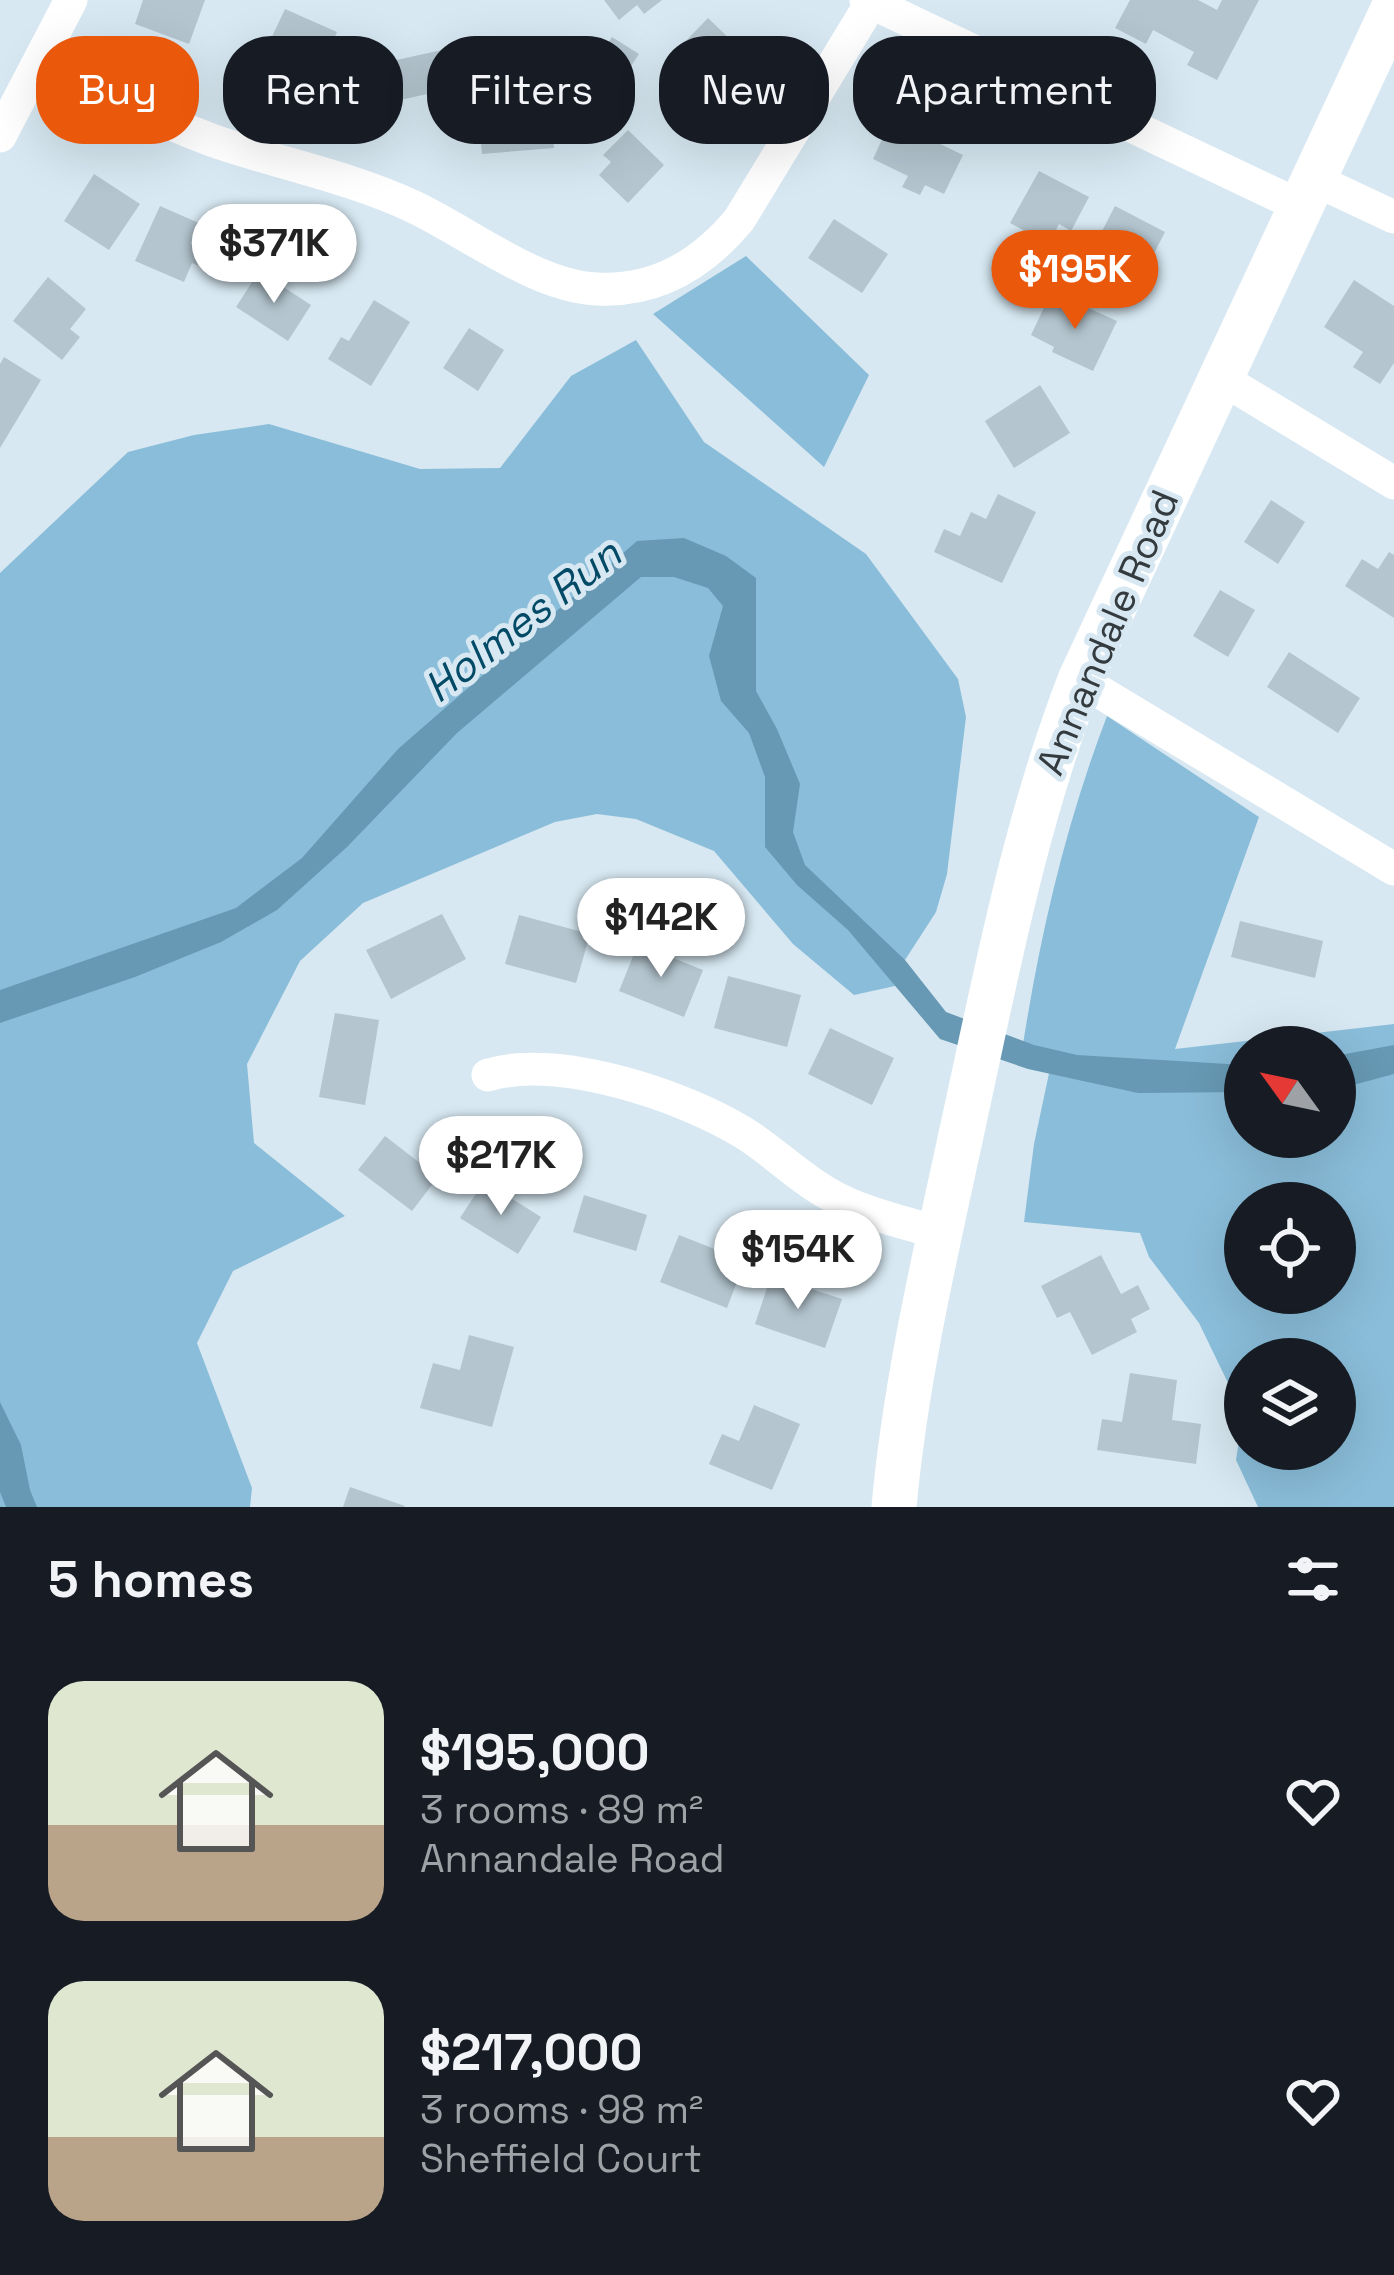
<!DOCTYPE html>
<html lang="en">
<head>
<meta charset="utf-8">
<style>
  :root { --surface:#171b24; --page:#242831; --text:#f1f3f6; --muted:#9ea1a6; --accent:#ea580c }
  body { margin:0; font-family:"Space Grotesk",sans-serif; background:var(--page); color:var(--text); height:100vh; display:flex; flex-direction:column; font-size:45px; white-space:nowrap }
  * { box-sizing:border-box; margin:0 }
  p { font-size:39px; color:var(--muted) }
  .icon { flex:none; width:66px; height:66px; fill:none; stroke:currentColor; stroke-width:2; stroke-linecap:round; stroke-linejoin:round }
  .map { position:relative; height:1507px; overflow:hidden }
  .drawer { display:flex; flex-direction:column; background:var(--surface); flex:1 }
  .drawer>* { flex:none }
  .guide { position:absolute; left:36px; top:36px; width:1323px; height:108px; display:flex; gap:24px }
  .needle { width:78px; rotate:303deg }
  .controls { position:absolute; left:1224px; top:1026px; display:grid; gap:24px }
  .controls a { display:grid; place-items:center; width:132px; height:132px; border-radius:50%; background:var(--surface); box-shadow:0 12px 48px #0002; font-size:60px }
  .price { position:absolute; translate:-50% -102px; padding:0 27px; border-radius:42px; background:#fff; color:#222; font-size:39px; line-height:78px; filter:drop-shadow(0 3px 6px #0008) }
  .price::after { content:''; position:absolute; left:50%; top:72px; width:36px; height:27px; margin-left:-18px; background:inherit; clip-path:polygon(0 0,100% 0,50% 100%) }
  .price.current { background:var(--accent); color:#fff }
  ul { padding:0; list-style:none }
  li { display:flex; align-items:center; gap:36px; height:300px; padding:0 48px }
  li span { display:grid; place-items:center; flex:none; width:336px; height:240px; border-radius:36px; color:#555 }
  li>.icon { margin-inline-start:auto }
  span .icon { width:144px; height:144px; fill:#fffc; stroke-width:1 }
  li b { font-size:51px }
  h2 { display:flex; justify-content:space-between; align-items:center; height:144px; padding:0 48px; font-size:51px }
  .tag { padding:0 42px; border-radius:48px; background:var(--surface); box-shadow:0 12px 48px #0002; font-size:42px; line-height:108px }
  .tag.current { background:var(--accent); color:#fff }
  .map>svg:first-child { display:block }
  .forest { fill:#8abdd9; fill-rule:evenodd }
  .water { fill:#6799b4 }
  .building { fill:#b4c5cf }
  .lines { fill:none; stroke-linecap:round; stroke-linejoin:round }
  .street { stroke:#fff; stroke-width:33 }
  .secondary { stroke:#fff; stroke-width:45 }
  .labels { text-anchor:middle; stroke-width:10; stroke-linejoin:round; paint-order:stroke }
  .street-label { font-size:39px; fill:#343b3f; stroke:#d7e8f2 }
  .water-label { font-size:42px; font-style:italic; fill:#034a66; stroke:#d7e8f2 }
</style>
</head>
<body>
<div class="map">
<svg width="1394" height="1507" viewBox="0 0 1394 1507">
  <rect width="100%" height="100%" fill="#d7e8f2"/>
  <path class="forest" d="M746,256L869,375L824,467L653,314Z
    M636,340L704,442L866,554L958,679L966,717L947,874L936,912L905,960L895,986L854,995L793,944L714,851L636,819L597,814L555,822L363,903L300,961L247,1064L254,1143L345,1216L233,1271L197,1343L252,1488L250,1507H0V573L128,452L194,435L269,424L420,469L500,468L571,376Z
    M1107,716L1259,817L1175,1049L1394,1024V1507H1258L1236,1460L1243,1414L1199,1323L1149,1257L1140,1233L1024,1222L1034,1144L1051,1064L1023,1044C1041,931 1066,823 1107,716ZM1245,1047H1335V1137H1245ZM1245,1203H1335V1293H1245ZM1245,1359H1335V1449H1245Z"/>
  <path class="water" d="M684,538L726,556L756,578V691L777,729L800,784L793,832L805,865L905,960L946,1012L1034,1045L1077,1055L1245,1065V1092L1138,1093L1028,1069L940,1039L848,930L797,885L765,847V777L749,733L721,701L709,656L723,606L708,588L674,577H641L457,733L347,847L277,910L221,942L135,977L0,1023V990L236,908L302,858L398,749L637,541Z
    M1394,1045V1074L1353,1085L1335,1084V1056Z
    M0,1402L21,1445L30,1490L37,1507H6L0,1492Z"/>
  <path class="building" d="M143,0H205L189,44L135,24Z
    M604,0H662L644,14L637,5L619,20Z
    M1130,0H1198L1217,10L1222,0H1259L1217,80L1187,65L1194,52L1153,30L1146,44L1115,28Z
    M285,9L337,32L316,79L276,60L283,47L270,41Z
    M708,18L740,49L710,80L678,49Z
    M612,37L639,54L616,89L590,71Z
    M442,50L450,89L400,100L392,61Z
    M550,86L554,148L482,154L478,112L498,111L496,90Z
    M891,120L963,155L944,194L925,185L920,195L902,187L908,176L873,159Z
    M628,130L664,165L628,203L599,175L611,162L603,155Z
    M1039,171L1089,197L1071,231L1059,224L1049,244L1010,223Z
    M94,174L140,204L109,250L64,221Z
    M160,206L231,237L215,273L192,263L184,282L135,261Z
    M1115,206L1165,232L1138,285L1087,260Z
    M834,219L888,254L862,293L808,258Z
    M259,271L311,305L288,341L236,307Z
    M48,277L86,309L70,329L80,337L62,360L13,321Z
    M1354,280L1394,306V363L1380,384L1353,367L1363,352L1324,327Z
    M1048,299L1071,310L1075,302L1117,321L1093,371L1052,352L1054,347L1031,335Z
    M374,300L410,322L371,386L328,359L341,337L349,341Z
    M469,328L504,350L478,391L443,368Z
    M4,357L41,380L0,448V364Z
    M1040,385L1070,433L1014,468L985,421Z
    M998,494L1036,512L1002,583L934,552L944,529L960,536L971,512L986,519Z
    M1271,500L1305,522L1278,564L1244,542Z
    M1389,552L1394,555V618L1345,586L1362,559L1378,569Z
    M1220,590L1255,610L1228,657L1193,636Z
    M1289,652L1360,698L1338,733L1267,687Z
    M442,914L466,959L391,999L366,950Z
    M519,915L590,934L576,983L505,964Z
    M1240,921L1323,941L1315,978L1231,957Z
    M638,944L703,970L684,1017L619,991Z
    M728,976L801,995L787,1047L714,1028Z
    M335,1013L379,1020L365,1105L319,1097Z
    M830,1028L894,1058L872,1105L808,1074Z
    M385,1136L438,1177L412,1211L358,1170Z
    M484,1181L541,1217L518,1254L460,1218Z
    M584,1195L647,1215L636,1251L573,1232Z
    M679,1235L745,1261L727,1308L660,1282Z
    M1101,1255L1121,1294L1138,1285L1150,1309L1131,1319L1137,1332L1092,1355L1070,1312L1057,1318L1041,1286Z
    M771,1276L842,1299L825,1348L755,1324Z
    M469,1335L514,1347L492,1427L420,1408L433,1363L460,1370Z
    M1130,1373L1177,1380L1172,1420L1201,1424L1196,1464L1097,1450L1102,1419L1122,1422Z
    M754,1405L800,1424L772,1490L709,1464L722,1434L739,1441Z
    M350,1487L405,1506L404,1507H343Z"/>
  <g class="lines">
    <path class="street" d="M866,0L1300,206
      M41,57C97,88 154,119 214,141C281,164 350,177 414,207C469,233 537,287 597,289C657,292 702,264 739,220L871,3
      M0,136L71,0
      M1313,179L1394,217
      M1219,377L1394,483
      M1080,680L1394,869
      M488,1075C559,1054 682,1095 744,1133C773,1151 797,1176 827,1193C861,1213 902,1222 940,1233"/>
    <path class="secondary" d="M894,1507C906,1374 938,1243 966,1112C998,965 1026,820 1080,680L1394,7"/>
  </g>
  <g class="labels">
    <g class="street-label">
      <text transform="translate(1107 632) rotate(-67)" y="14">Annandale Road</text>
    </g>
    <g class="water-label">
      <text transform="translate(522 620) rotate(-38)" y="15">Holmes Run</text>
    </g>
  </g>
</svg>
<div class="controls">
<a><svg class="needle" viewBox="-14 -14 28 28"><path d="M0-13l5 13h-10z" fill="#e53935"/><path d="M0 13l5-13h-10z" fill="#9ea1a6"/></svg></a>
<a><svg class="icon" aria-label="locate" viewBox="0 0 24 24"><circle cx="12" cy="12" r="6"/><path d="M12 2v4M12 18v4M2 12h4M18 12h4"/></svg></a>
<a><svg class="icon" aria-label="layers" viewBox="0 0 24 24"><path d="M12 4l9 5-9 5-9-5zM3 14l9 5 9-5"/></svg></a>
</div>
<b class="price" style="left:274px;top:306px">$371K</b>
<b class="price current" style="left:1075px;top:332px">$195K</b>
<b class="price" style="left:661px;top:980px">$142K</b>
<b class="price" style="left:501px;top:1218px">$217K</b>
<b class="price" style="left:798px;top:1312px">$154K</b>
<div class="guide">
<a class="tag current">Buy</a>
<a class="tag">Rent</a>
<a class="tag">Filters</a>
<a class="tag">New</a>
<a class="tag">Apartment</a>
</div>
</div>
<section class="drawer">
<h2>5 homes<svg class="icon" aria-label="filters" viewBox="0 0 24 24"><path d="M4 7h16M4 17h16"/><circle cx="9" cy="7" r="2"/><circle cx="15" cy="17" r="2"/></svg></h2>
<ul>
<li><span style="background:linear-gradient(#dfe7d0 60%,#b9a48a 0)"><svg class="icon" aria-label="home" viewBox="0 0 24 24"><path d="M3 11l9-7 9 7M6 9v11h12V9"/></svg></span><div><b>$195,000</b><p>3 rooms · 89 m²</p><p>Annandale Road</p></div><svg class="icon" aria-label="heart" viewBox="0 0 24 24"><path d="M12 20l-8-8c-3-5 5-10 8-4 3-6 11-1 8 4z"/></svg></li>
<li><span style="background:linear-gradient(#dfe7d0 65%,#b9a48a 0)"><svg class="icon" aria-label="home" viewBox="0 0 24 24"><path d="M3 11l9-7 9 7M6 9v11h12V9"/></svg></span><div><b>$217,000</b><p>3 rooms · 98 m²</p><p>Sheffield Court</p></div><svg class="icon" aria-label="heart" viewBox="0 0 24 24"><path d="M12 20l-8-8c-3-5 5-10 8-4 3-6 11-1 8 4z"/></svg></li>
</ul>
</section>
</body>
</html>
